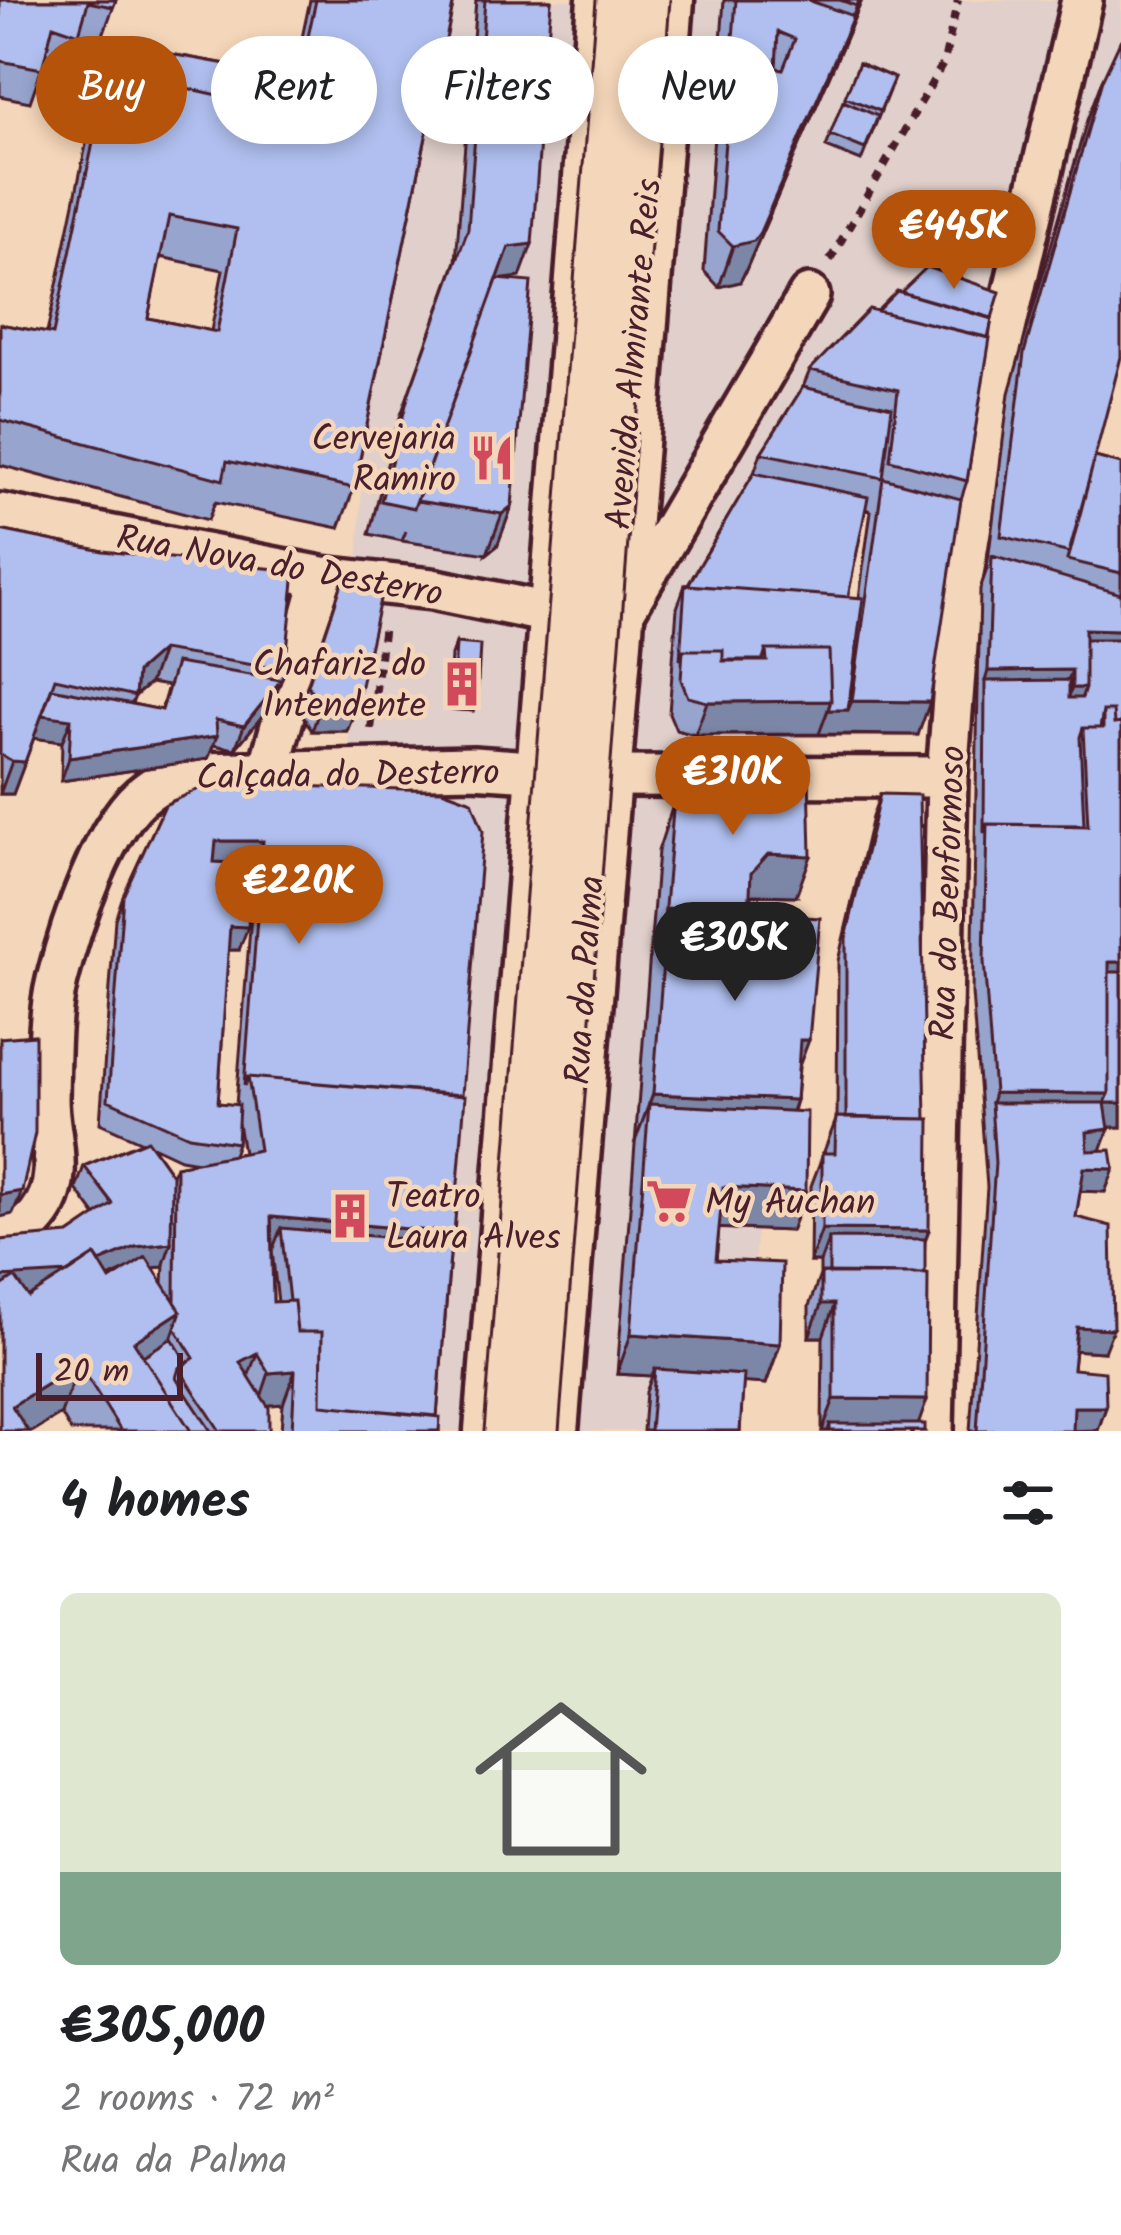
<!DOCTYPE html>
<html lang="en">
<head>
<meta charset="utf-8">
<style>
  :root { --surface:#fff; --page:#f6f6f6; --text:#202124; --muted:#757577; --accent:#b45309 }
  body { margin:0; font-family:Kalam,sans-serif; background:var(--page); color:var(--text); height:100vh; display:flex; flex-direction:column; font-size:45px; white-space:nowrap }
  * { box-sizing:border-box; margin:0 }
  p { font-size:39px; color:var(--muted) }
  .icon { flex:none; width:66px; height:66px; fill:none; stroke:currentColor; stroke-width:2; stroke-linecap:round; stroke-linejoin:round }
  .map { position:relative; height:1431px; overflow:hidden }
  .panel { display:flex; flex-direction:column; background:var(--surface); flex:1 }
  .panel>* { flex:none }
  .hud { position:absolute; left:36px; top:36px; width:1050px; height:108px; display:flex; gap:24px }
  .scale { position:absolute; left:36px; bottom:30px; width:147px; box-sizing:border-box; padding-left:12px; border:6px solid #4a1f2b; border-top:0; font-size:33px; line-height:42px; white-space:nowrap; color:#4a1f2b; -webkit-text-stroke:9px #f4d6ba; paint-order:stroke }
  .price { position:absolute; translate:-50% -102px; padding:0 27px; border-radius:42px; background:var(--accent); color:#fff; font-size:39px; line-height:78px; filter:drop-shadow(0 3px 6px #0008) }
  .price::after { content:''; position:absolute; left:50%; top:72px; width:36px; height:27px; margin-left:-18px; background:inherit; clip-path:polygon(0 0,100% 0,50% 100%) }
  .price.selected { background:#222; color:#fff }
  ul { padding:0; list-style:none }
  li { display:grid; align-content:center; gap:24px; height:636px; padding:0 60px }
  li span { display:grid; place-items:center; height:372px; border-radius:18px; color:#555 }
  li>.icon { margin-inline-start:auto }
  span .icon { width:216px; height:216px; fill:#fffc; stroke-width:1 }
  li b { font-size:51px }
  h2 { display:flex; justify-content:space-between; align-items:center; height:144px; padding:0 60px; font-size:51px }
  .chip { padding:0 42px; border-radius:54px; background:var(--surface); box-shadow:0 6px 18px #0003; font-size:42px; line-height:108px }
  .chip.selected { background:var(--accent); color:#fff }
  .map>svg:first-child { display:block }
  .built { fill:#e0cfca }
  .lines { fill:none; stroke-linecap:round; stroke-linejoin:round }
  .street-casing { stroke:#4a1f2b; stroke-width:48 }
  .primary-casing { stroke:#4a1f2b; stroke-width:69 }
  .path { stroke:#4a1f2b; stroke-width:8; stroke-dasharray:9 9; stroke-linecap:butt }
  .street { stroke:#f4d6ba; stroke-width:39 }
  .primary { stroke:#f4d6ba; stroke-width:60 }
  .tram { stroke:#4a1f2b; stroke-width:3 }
  .wall { fill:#97a4ce; stroke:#4a1f2b; stroke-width:3; fill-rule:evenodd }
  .shaded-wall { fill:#7b86a7; stroke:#4a1f2b; stroke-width:3 }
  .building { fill:#b0bfef; stroke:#4a1f2b; stroke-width:3; fill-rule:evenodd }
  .labels { text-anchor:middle; stroke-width:9; stroke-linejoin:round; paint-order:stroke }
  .street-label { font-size:36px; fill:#4a1f2b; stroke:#f4d6ba }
  .poi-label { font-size:36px; fill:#4a1f2b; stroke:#f4d6ba; text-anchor:end }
</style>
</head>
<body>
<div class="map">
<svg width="1121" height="1431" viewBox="0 0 1121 1431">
  <rect width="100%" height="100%" fill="#f4d6ba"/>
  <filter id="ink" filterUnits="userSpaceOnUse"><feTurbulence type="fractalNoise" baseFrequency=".00833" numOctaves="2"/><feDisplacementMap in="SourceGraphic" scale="24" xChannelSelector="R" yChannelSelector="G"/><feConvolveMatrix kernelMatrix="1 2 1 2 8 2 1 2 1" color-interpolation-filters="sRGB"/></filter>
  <g filter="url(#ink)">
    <path class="built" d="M386,0H1121V235L1046,455L821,409L741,1431H315Z"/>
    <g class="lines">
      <g class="street-casing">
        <path id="street" d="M0,514L322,577L432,589L559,615
          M621,617L809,295
          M268,773L322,577
          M598,776L947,777
          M0,1238C31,1233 52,1205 54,1173C56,1149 48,1124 48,1099C49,1062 48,1016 57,980C70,928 104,821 148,791C164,779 180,776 199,773L473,767L547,772
          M933,1431L947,777L962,580L998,359L1082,0"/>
      </g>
      <g class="primary-casing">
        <path id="primary" d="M495,1431L608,0
          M547,1431L663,0"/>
      </g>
      <path class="path" d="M830,260L944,62L958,0
        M371,729L384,625"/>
      <use href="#street" class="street"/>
      <use href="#primary" class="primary"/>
      <path class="tram" d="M484,1431L596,0
        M559,1431L670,0"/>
    </g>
    <path class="wall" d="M0,0H116L101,40L79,36L68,67L45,59L30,102L0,96Z
      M310,0H454L354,488L339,528L215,502L208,520L0,465V324L47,333L93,111L108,71L150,80L159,52L294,76ZM160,257L223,270L211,331L148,318Z
      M476,0H551L520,277L503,279L512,506L497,546L487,554L402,541L406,531L402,541L369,534L397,426L456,261Z
      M724,0H862L745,272L740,282L719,287L704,271Z
      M859,63L894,78L861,161L826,147Z
      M1102,80L1095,457L1121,464V1127H1108L1101,1150L1114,1169L1105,1192L1080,1191L1076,1217L1104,1352L1075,1350L1073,1369L1106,1407L1098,1430L970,1431L987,1187L972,993L980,589L987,569L1009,393L1087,120Z
      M877,311L992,318L967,481L961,499L918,735H695L676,730L669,713L677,608L685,585H688L754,473L761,453L803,387L810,370ZM865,509L871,511L859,598L848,597Z
      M0,530L103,551L285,670L273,703L235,749L213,745L208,759L61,781L62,742L34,738L13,794H0ZM150,683L168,686L161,710L132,704L135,696Z
      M343,580L356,708L347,731H312L299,709Z
      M456,643L477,699L473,711L448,709L451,655Z
      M442,790L451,1243L437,1416L439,1431H281L283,1404L267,1405L269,1431H71L61,1414L33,1431H0L69,1234L96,1216L76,1189L84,1166L142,1142L100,1123L115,919L123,896L165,805ZM230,864L255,865L236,1105L218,1103L228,950H239L227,907ZM238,1123L243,1153L233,1155L237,1143ZM152,1146L180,1159L198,1162L176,1166L172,1175ZM272,1251L278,1302H273ZM164,1264L163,1284L153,1267H163Z
      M880,794L925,1239L918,1424L925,1431H822L823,1337H809V1306L820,1275V1262H810L811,1186L837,1117L838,961L872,817Z
      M676,796L796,896L753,895L750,898L749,914L799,1068L796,1100L793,1111L806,1191L791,1231L719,1228L716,1260L780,1344L766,1384L743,1382L740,1431H643L646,1392L652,1376L617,1374L658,851Z"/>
    <path class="shaded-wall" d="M859,0H862L838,56Z
      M853,16L838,56L745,272L740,282L719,287L733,246Z
      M532,244L520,277L497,280L509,247Z
      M512,506L497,546L487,554L502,514Z
      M1085,629L1121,630V663L1082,662Z
      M162,650L150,683L135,696L137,672Z
      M1072,670L1060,703L985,681L988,671Z
      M281,680L273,703L235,749L244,726Z
      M1072,688H1085L1073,721H1060Z
      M453,697L477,699L473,711L448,709Z
      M831,701L819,734L695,735L707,702Z
      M852,701L930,702L918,735L819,734L828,710H848Z
      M320,708H356L347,731H312Z
      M42,714L71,719L62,742L33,738Z
      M217,736L208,759L61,781L69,758Z
      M12,761L25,762L13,794H0Z
      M216,841H263L255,865L207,864Z
      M768,854L811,856L796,896L753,895L736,913L751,873Z
      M230,926L248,927L239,950H221Z
      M1109,962H1121V995H1106Z
      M800,1040H809L790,1090Z
      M994,1093L1109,1094L1097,1127L991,1103Z
      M653,1094L796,1100L778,1150L649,1104L634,1144Z
      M1105,1103H1121V1127H1097Z
      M1109,1129L1100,1153L1079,1155L1087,1132Z
      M1084,1168L1114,1169L1105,1192L1076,1191Z
      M723,1187L806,1191L791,1231L709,1228Z
      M22,1191L13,1214L0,1217V1195Z
      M271,1217L454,1233L442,1266L281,1228L272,1251Z
      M822,1229L929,1230L917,1263L829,1238L820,1262H810Z
      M171,1243L163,1267L126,1270L68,1296L0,1299V1277L135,1247Z
      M829,1283L925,1284L834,1306L823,1337H809Z
      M181,1311L163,1361L132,1381L134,1342Z
      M1077,1327L1113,1329L1104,1352L1069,1350Z
      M631,1334L780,1344L766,1384L654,1377L655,1369L652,1376L617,1374Z
      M257,1353L245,1385L240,1362Z
      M79,1364L61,1414L33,1431H2L12,1406Z
      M295,1371L283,1404L258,1406L269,1373Z
      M834,1399L927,1400L916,1431L830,1424L828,1431H822Z
      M1074,1407H1106L1098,1430L1065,1431Z"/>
    <path class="building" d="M0,0H116L113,7L88,2L79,34L53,25L42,69L0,61Z
      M316,0H454L354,488L227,461L223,480L0,420V324L53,334L108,71L292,111ZM169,216L237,229L217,332L148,318Z
      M485,0H551L532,244L509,247L414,508L381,501L409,393L468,229Z
      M736,0H808L853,16L760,232L754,241L733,246L718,231ZM778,32L795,39L783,69L776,68Z
      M840,0H859L857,6Z
      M1121,39V357L1070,553L1001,536L1024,353L1102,80Z
      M159,52L298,77L290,111L155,81Z
      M859,63L894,78L880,111L845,97Z
      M843,101L878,116L865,149L830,135Z
      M927,267L1000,292L992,318L901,292Z
      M497,279L531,282L512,506L502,514L417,501Z
      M897,291L992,319L988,338L877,311Z
      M869,309L990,338L967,481L890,460L898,390L810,370Z
      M803,387L892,407L883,478L761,453Z
      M1095,457L1121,464V573L1067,560Z
      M754,473L868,497L848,597L688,585Z
      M883,478L961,499L930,702L852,701Z
      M0,530L103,551L295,571L285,670L162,650L137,672L135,696L55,678L25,762L12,761L0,754Z
      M992,556L1121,594V630L1085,629V688H1072V670L988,671Z
      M343,580L383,586L356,708H320L308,685Z
      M685,585L863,598L848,710H828L831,701L829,650H766L763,660H723V650H683L680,660Z
      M1085,639H1121V723L1114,724L1113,711H1103L1100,728H1083L1080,737L1084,825L987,824L984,833L985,681L1069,680V698H1082L1085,688Z
      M456,643L480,645L477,699L453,697Z
      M683,650H723V661H767L766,650H829L831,701L707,702L688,697L681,680Z
      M176,663L281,680L244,726L216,720L217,736L69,758L71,719L42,715L52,688L162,710Z
      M1103,711H1113L1114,724L1121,723V962H1109V1094L994,1093L984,961L987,824L1088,826L1083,728H1103Z
      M809,775L811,856L768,854L751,873L749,914L667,909L664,919L673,811L676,796L699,777Z
      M209,784L442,790L472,801L483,831L462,1095L248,1077L244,1086L263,841H216L214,862L231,863L227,907L249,909L248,927L230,926L218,1103L239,1105L237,1143L189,1136L108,1100L123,896L165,805Z
      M880,794L919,795L926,1119L846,1118V938Z
      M667,909L820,918L809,1040H800L796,1100L653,1094Z
      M1109,972H1121V1103H1105L1109,1094Z
      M35,1035V1133L22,1191L0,1195V1038Z
      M248,1077L465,1096L454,1233L271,1217L273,1302L294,1301L297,1332H322L321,1405L440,1417L439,1431H292L295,1371L269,1373L257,1353L240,1362L269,1408V1431H220L179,1368L194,1358L175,1328L181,1311L175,1302L176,1166L259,1150Z
      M991,1103H1105L1109,1129L1087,1132L1088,1151L1111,1150L1114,1169L1084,1168L1076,1217L1111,1226L1113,1329L1077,1327L1073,1369L1105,1372L1106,1407H1074L1073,1431H977L995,1163Z
      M649,1104L807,1112L806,1191L723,1187L716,1260L782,1263L780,1344L631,1334Z
      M836,1117L930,1119L929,1230L822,1229V1153H835Z
      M147,1140L172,1175L171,1243L135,1247L100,1262L95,1255L68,1273L0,1277V1240L69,1234L113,1204L84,1166Z
      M281,1228L451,1243L437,1416L321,1405L322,1332H297L294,1301H289Z
      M829,1238L925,1239V1274H829Z
      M95,1255L110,1280L146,1257L181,1311L134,1342L191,1431H121L79,1364L12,1406L28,1431H0V1287L15,1277L29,1297Z
      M821,1273L928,1274L927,1400L834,1399V1304H821Z
      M172,1338L187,1363L179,1368L176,1378L211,1431H191L143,1356Z
      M655,1369L744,1375L740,1431H650Z
      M830,1424H925V1431H830Z"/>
  </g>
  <defs>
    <g id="restaurant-bare" transform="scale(3.6)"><path d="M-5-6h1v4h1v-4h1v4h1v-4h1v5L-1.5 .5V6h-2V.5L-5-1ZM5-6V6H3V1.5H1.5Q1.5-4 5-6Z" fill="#d1495b" stroke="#f4d6ba" stroke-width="2.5" paint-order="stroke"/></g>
    <g id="building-bare" transform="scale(3.6)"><path d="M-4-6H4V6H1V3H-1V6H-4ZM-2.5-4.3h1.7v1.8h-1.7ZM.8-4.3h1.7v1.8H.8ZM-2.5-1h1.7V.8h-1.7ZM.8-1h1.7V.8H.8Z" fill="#d1495b" stroke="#f4d6ba" stroke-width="2.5" paint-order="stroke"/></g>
    <g id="supermarket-bare" transform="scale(3.6)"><path d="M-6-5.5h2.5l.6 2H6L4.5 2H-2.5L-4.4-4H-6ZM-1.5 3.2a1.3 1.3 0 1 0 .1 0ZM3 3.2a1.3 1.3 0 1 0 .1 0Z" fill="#d1495b" stroke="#f4d6ba" stroke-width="2.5" paint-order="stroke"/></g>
  </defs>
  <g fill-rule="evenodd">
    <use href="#restaurant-bare" x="492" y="458"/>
    <use href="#building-bare" x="462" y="684"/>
    <use href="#supermarket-bare" x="669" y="1201"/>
    <use href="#building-bare" x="350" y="1216"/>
  </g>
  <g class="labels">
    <g class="street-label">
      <text transform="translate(632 354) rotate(-85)" y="13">Avenida Almirante Reis</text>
      <text transform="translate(280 564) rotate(10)" y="13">Rua Nova do Desterro</text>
      <text transform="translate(348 773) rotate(-1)" y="13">Calçada do Desterro</text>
      <text transform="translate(946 893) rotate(-88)" y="13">Rua do Benformoso</text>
      <text transform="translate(583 980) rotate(-86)" y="13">Rua da Palma</text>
    </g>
    <g class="poi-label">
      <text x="456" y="450">Cervejaria<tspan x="456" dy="41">Ramiro</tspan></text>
      <text x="426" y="676">Chafariz do<tspan x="426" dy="41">Intendente</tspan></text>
      <text x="386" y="1208" text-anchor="start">Teatro<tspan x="386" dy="41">Laura Alves</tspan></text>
      <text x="705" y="1214" text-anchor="start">My Auchan</text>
    </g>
  </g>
</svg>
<div class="scale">20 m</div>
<b class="price" style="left:954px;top:292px">€445K</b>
<b class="price" style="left:733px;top:838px">€310K</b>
<b class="price" style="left:299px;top:947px">€220K</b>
<b class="price selected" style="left:735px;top:1004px">€305K</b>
<div class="hud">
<a class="chip selected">Buy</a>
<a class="chip">Rent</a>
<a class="chip">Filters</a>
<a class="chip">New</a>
</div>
</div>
<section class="panel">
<h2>4 homes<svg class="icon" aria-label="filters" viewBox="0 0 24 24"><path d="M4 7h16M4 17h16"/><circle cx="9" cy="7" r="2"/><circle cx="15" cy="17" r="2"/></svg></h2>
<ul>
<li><span style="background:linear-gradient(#dfe7d0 75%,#7fa58c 0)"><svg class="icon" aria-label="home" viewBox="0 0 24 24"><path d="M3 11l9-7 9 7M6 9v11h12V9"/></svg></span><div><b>€305,000</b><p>2 rooms · 72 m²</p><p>Rua da Palma</p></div></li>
</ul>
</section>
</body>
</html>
